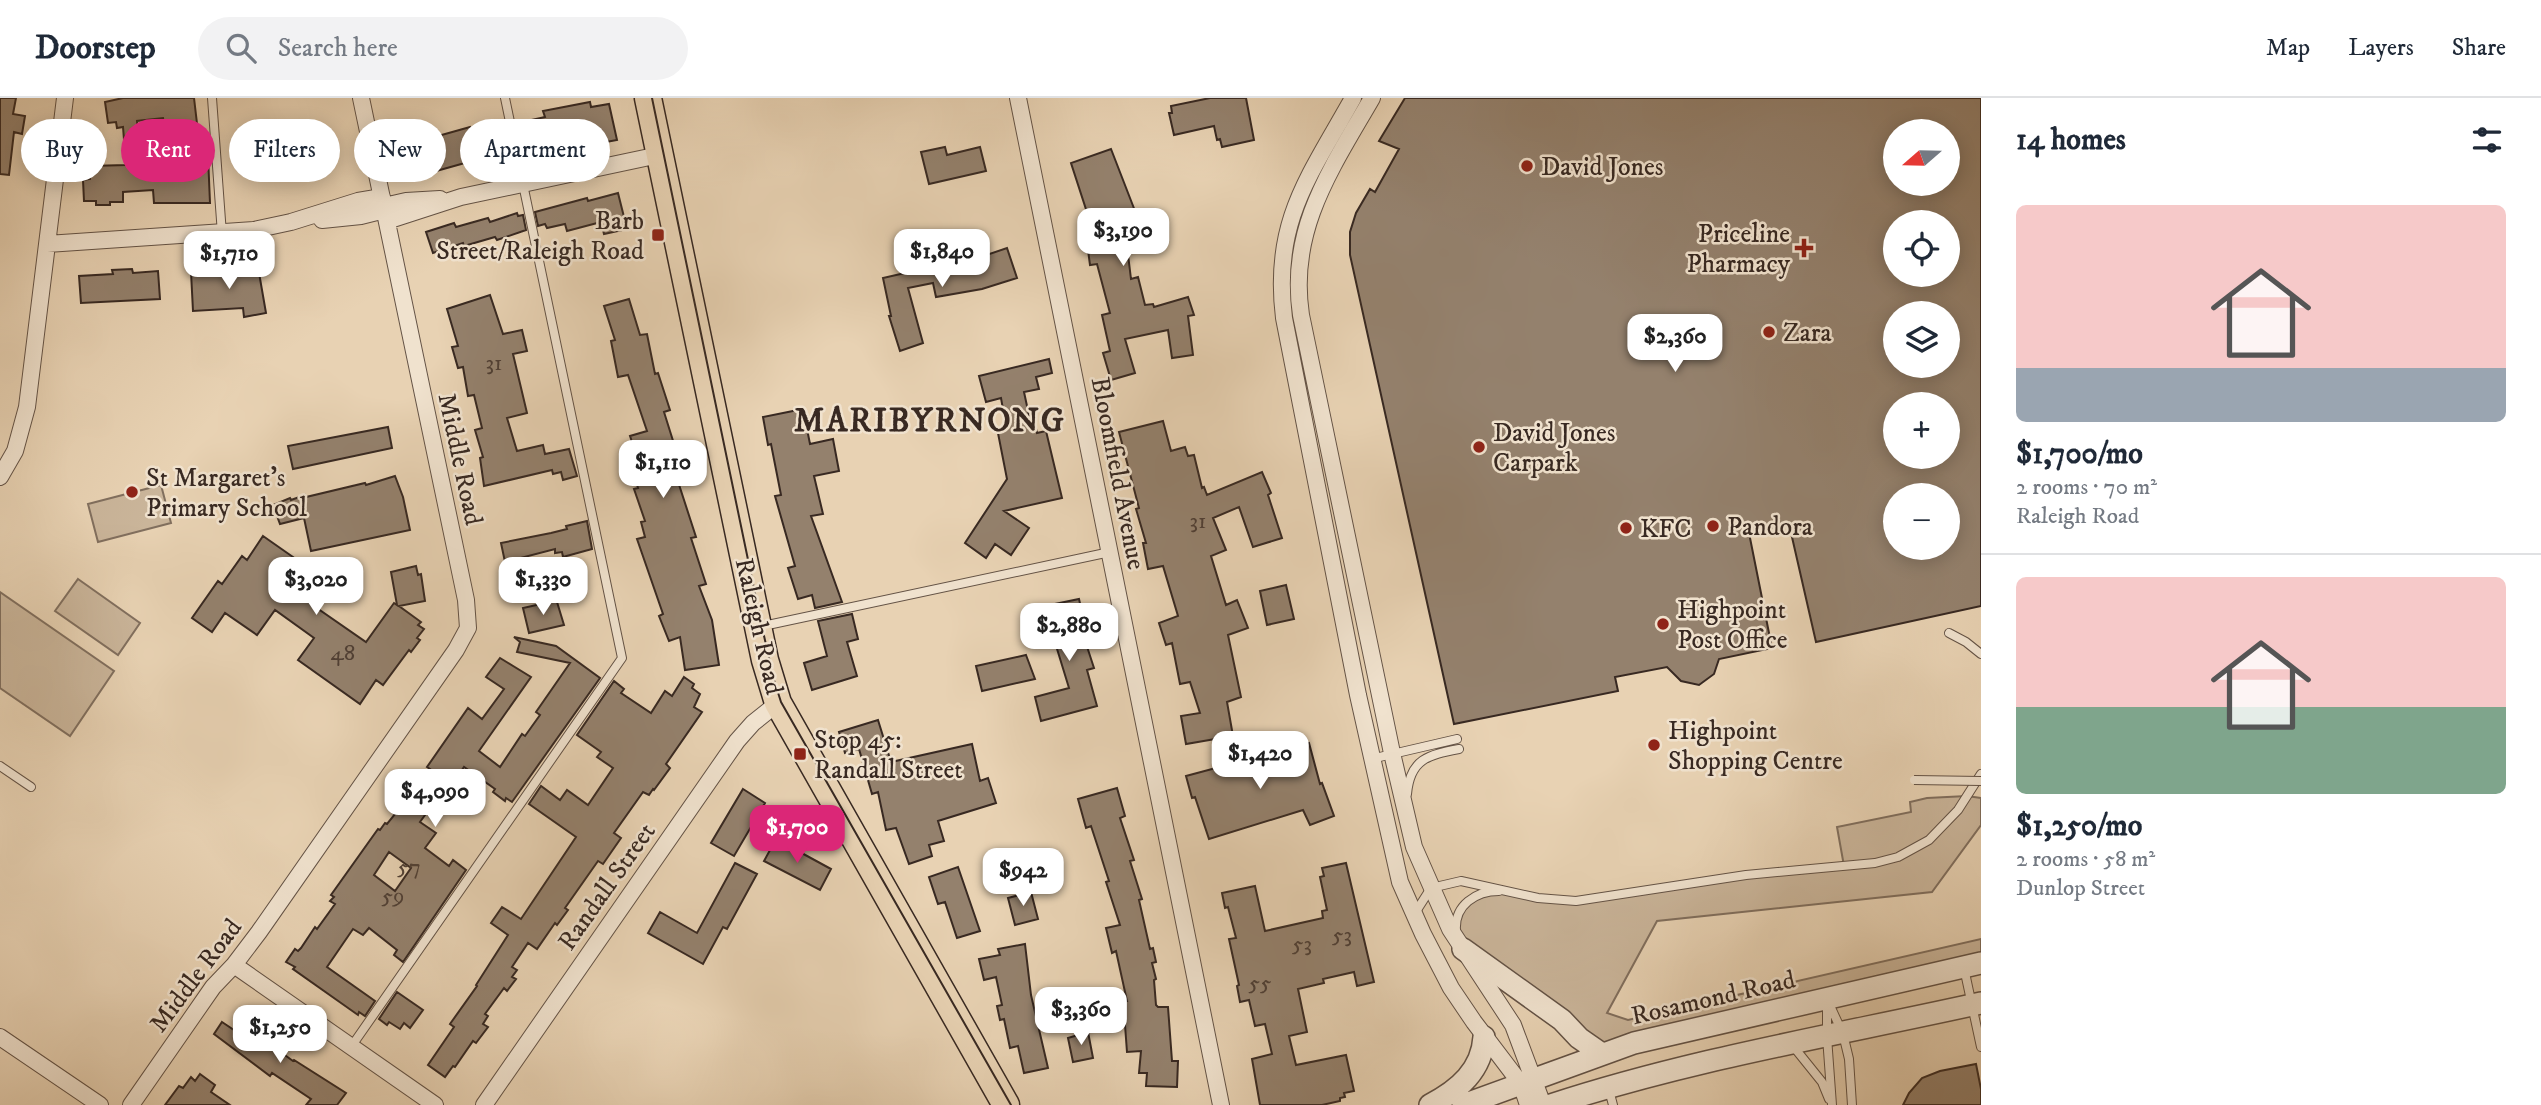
<!DOCTYPE html>
<html lang="en">
<head>
<meta charset="utf-8">
<style>
  :root { --surface:#fff; --page:#f2f2f3; --text:#1f2937; --muted:#747a83; --line:#e0e1e3; --accent:#db2777 }
  body { margin:0; font-family:"IM FELL DW Pica",serif; background:var(--page); color:var(--text); height:100vh; display:flex; flex-direction:column; font-size:26px; white-space:nowrap }
  * { box-sizing:border-box; margin:0 }
  p { font-size:23px; color:var(--muted) }
  .icon { flex:none; width:38px; height:38px; fill:none; stroke:currentColor; stroke-width:2; stroke-linecap:round; stroke-linejoin:round }
  .map { position:relative; flex:1; overflow:hidden }
  .panel { display:flex; flex-direction:column; background:var(--surface); width:560px }
  .panel>* { flex:none }
  .hud { position:absolute; left:21px; top:21px; width:665px; height:63px; display:flex; gap:14px }
  .needle { width:46px; rotate:250deg }
  .fabs { position:absolute; left:1883px; top:21px; display:grid; gap:14px }
  .fabs a { display:grid; place-items:center; width:77px; height:77px; border-radius:50%; background:var(--surface); box-shadow:0 4px 18px #0003; font-size:35px }
  .price { position:absolute; translate:-50% -60px; padding:0 16px; border-radius:14px; background:#fff; color:#222; font-size:23px; line-height:46px; filter:drop-shadow(0 2px 4px #0008) }
  .price::after { content:''; position:absolute; left:50%; top:42px; width:21px; height:16px; margin-left:-10px; background:inherit; clip-path:polygon(0 0,100% 0,50% 100%) }
  .price.selected { background:var(--accent); color:#fff }
  ul { padding:0; list-style:none }
  li { display:grid; align-content:center; gap:14px; height:371px; padding:0 35px }
  li+li { border-top:2px solid var(--line) }
  li span { display:grid; place-items:center; height:217px; border-radius:10px; color:#555 }
  li>.icon { margin-inline-start:auto }
  span .icon { width:126px; height:126px; fill:#fffc; stroke-width:1 }
  li b { font-size:30px }
  h2 { display:flex; justify-content:space-between; align-items:center; height:84px; padding:0 35px; font-size:30px }
  .pill { padding:0 24px; border-radius:32px; background:var(--surface); box-shadow:0 4px 18px #0003; font-size:24px; line-height:63px }
  .pill.selected { background:var(--accent); color:#fff }
  header { display:flex; align-items:center; gap:42px; box-sizing:border-box; height:98px; padding:0 35px; background:var(--surface); border-bottom:2px solid var(--line) }
  header strong { font-size:33px }
  nav { display:flex; gap:38px; margin-inline-start:auto; font-size:24px }
  .search { width:490px; height:63px; background:var(--page); display:flex; align-items:center; gap:18px; box-sizing:border-box; padding:0 24px; border-radius:38px; color:var(--muted); font-size:26px }
  main { display:flex; flex:1; min-height:0 }
  .map>svg:first-child { display:block }
  .green { fill:#cab59a; stroke:#816f5e; stroke-width:2 }
  .building { fill:#94816d; stroke:#382922; stroke-width:2; fill-rule:evenodd }
  .lines { fill:none; stroke-linecap:round; stroke-linejoin:round }
  .service-casing { stroke:#645346; stroke-width:10 }
  .minor-casing { stroke:#645346; stroke-width:18 }
  .tertiary-casing { stroke:#645346; stroke-width:24 }
  .primary-casing { stroke:#382922; stroke-width:29 }
  .service { stroke:#f0e2ce; stroke-width:8 }
  .minor { stroke:#f0e2ce; stroke-width:16 }
  .tertiary { stroke:#f0e2ce; stroke-width:21 }
  .primary { stroke:#e8d2b3; stroke-width:26 }
  .tram { stroke:#382922; stroke-width:2 }
  .service-bridge-casing { stroke:#645346; stroke-width:10; stroke-linecap:butt }
  .service-bridge { stroke:#f0e2ce; stroke-width:8 }
  .poi-dot { fill:#8f2418; stroke:#f0e2ce; stroke-width:2.5 }
  .labels { text-anchor:middle; stroke-width:5; stroke-linejoin:round; paint-order:stroke }
  .number-label { font-size:23px; fill:#4f3f35 }
  .poi-label { font-size:26px; fill:#382922; stroke:#f0e2ce; text-anchor:start }
  .street-label { font-size:26px; fill:#382922; stroke:#f0e2ce }
  .district-label { font-size:33px; font-weight:bold; letter-spacing:2px; fill:#382922; stroke:#f0e2ce }
</style>
</head>
<body>
<header>
<strong>Doorstep</strong>
<div class="search"><svg class="icon" aria-label="search" viewBox="0 0 24 24"><circle cx="10" cy="10" r="6"/><path d="M15 15l6 6"/></svg>Search here</div>
<nav><a>Map</a><a>Layers</a><a>Share</a></nav>
</header>
<main>
<div class="map">
<svg width="1981" height="1007" viewBox="0 0 1981 1007">
  <rect width="100%" height="100%" fill="#e8d2b3"/>
  <filter id="stains"><feTurbulence type="fractalNoise" baseFrequency=".00286" numOctaves="4"/><feColorMatrix values="0 0 0 0 .2 0 0 0 0 .09 0 0 0 0 .02 0 0 0 .5 -.17"/></filter>
  <radialGradient id="worn" r=".72"><stop offset=".6" stop-color="#630" stop-opacity="0"/><stop offset="1" stop-color="#630" stop-opacity=".3"/></radialGradient>
  <path class="green" d="M161,387L171,425L98,444L88,406Z
    M78,481L140,525L118,557L55,513Z
    M0,494L114,573L70,638L0,590Z
    M1967,698L1981,700V727L1932,794L1657,823L1607,915L1628,922L1981,841V860L1602,956L1457,837L1459,814L1466,805L1496,793L1559,803L1844,768L1837,729L1911,714L1910,704L1927,700Z"/>
  <path class="building" d="M0,0H16L13,16L25,18L22,36L14,34L9,77L0,76Z
    M123,0H194L198,34H207L210,105H154L153,92L123,94V104H110V107H96V103H84L83,82L90,81V68L126,67L123,29L117,30L116,24L108,25L105,4ZM163,20L167,50L139,52L137,23Z
    M1210,0H1246L1254,42L1222,49L1220,41L1217,42L1214,28L1174,37L1169,15H1172L1171,8Z
    M1405,0H1981V508L1816,544L1789,426L1749,435L1772,550L1719,561L1714,576L1699,587L1681,583L1667,569L1615,579L1618,593L1454,626L1350,157V134L1356,115L1370,91L1375,94L1399,51L1379,43ZM1895,33H1948V86H1895ZM1895,124H1948V177H1895ZM1895,215H1948V268H1895ZM1895,306H1948V359H1895ZM1895,397H1948V450H1895Z
    M590,4L591,9L609,6L617,42L595,46L591,26L551,35L555,54L534,58L527,23L545,19L543,13Z
    M470,29L479,61L415,79L406,47Z
    M945,49L947,57L980,49L986,73L929,86L921,54Z
    M1111,51L1135,113L1123,116L1131,181L1138,179L1145,207L1153,206L1154,209L1188,199L1194,217L1188,218L1193,257L1172,260L1168,232L1125,241L1135,275L1111,282L1103,255L1110,253L1102,217L1110,215L1097,166L1090,167L1086,137L1094,136L1071,65Z
    M618,95L627,131L604,136L601,124L567,133L565,126L547,130L545,126L538,128L535,114L587,100L588,103Z
    M517,115L518,118L523,117L526,132L497,142L495,139L464,148L463,145L433,155L426,134L454,125L456,129L488,120L490,124Z
    M1007,150L1017,180L982,191L936,199L933,185L908,190L923,245L900,253L889,218H891L883,180L962,162L963,165Z
    M244,167L245,171L258,169L266,215L244,219L243,210L193,213L191,174L232,172L231,169Z
    M132,171L133,175L158,173L160,201L81,205L79,178L113,176L112,172Z
    M490,197L503,236L522,232L527,253L513,256L527,315L507,320L517,353L543,347L545,356L569,351L577,378L563,382L561,374L553,376L552,372L484,388L480,360L483,359L475,332L482,330L474,297L468,298L463,269L458,270L452,249L458,248L447,211Z
    M629,201L640,237L647,236L655,276L658,275L670,312L664,314L679,362L672,365L696,439L691,440L706,486L699,488L712,522L719,567L685,572L680,539L669,543L659,518L663,516L637,441L645,439L641,424L645,423L634,391L638,390L629,361L637,359L630,338L647,333L628,277L618,279L611,243L615,242L604,208Z
    M1049,261L1052,275L1036,279L1039,291L1024,294L1030,322H1034L1037,335L1046,333L1062,400L1004,413L1029,430L1011,457L995,446L986,460L965,445L1007,381L997,330L1006,328L1001,300L986,304L979,278Z
    M803,311L810,346L833,341L839,373L814,378L823,416L811,418L842,504L815,510L812,497L798,501L788,470L795,468L775,398L781,397L771,346L768,347L763,319Z
    M1163,323L1171,353L1185,349L1188,358L1194,357L1202,390L1204,389L1207,397L1262,374L1271,395L1268,397L1282,440L1253,449L1239,409L1213,420L1226,452L1211,458L1226,507L1237,502L1248,530L1228,537L1241,599L1227,604L1233,638L1186,646L1181,618L1200,615L1190,584L1180,586L1172,545L1166,547L1159,525L1178,518L1163,468L1148,471L1143,445H1146L1136,411L1139,410L1119,334Z
    M388,329L392,350L293,371L288,348Z
    M395,378L403,399L410,432L311,453L304,420L280,426L273,407L290,400L291,402L305,397L306,399L365,385L366,387Z
    M587,423L592,451L563,459L562,454L555,455V451L505,464L501,445L551,435L567,431L566,428Z
    M263,438L330,485L314,508L366,544L394,505L397,507L391,474L416,468L418,477L421,476L425,503L399,508L421,524L418,527L424,531L417,540L420,542L411,554L409,552L383,587L376,582L360,606L298,562L314,540L275,512L257,537L225,515L212,534L192,520L218,483L222,486L242,458L247,462Z
    M1286,487L1294,521L1267,527L1260,493Z
    M1079,501L1084,523L1079,524L1094,570L1087,572L1097,608L1041,623L1035,599L1069,590L1054,541H1052L1045,508Z
    M550,504H557L564,527L529,535L523,510Z
    M852,516L858,541L847,544L857,578L812,592L804,565L827,558L818,523Z
    M514,539L556,548L600,580L512,704L506,700L505,703L493,694L495,691L464,669L452,687L449,685L441,695L420,724L436,735L425,750L449,768L453,762L466,772L403,864L394,857L397,852L369,830L363,837L353,831L327,869L375,903L365,918L359,914L358,917L293,871L295,869L286,864L295,851L298,853L301,850L315,829L317,831L335,806L330,803L334,799L331,797L378,731L380,732L385,725L387,726L421,684L430,671L427,669L468,610L482,621L504,591L486,579L500,560L531,579L479,653L500,669L522,636L525,638L540,617L536,614L570,565L517,554L520,544ZM389,754L411,770L395,793L374,777Z
    M1026,557L1035,581L982,593L976,568Z
    M684,579L694,586L692,590L700,596L694,609L702,614L666,666L670,670L654,692L653,691L649,697L643,694L614,735L621,740L603,766L598,763L565,810L568,812L557,827L555,825L537,851L528,845L512,869L517,872L512,879L516,881L507,893L504,890L485,916L488,918L483,926L488,929L476,945L473,943L455,969L453,968L445,979L428,967L454,929L450,926L477,888L476,887L508,837L491,825L502,809L521,821L576,739L529,706L541,688L560,702L567,692L588,707L613,670L597,659L601,654L577,637L614,583L624,591L621,595L651,615L665,593L672,598Z
    M878,622L891,664L972,646L980,683L988,680L996,705L938,723L944,743L929,747L932,758L909,766L896,730L886,732L878,694L872,696L859,651L845,655L839,634Z
    M1309,645L1320,686L1322,685L1334,718L1310,727L1303,712L1209,741L1195,699L1192,700L1186,678Z
    M1117,690L1125,718L1120,720L1134,762L1130,763L1142,801L1139,802L1150,851L1153,850L1156,864L1152,865L1156,881L1154,882L1156,907L1158,909H1168L1172,963H1178L1177,989L1146,988L1147,975H1139L1141,953L1127,954L1125,927L1113,928L1110,904L1127,903L1116,853L1112,855L1106,830L1120,827L1106,784L1109,783L1091,728L1086,730L1078,701Z
    M743,691L765,705L734,758L711,745Z
    M776,741L831,771L820,792L764,763Z
    M735,765L757,776L727,831L723,829L703,866L648,835L660,814L697,835Z
    M1346,765L1374,884L1357,888L1354,874L1323,881L1324,885L1298,891L1307,934L1289,938L1296,967L1346,957L1354,993L1344,995L1345,999L1340,1000V1003L1322,1007H1260L1252,961L1272,956L1265,926L1255,928L1249,902L1240,904L1237,888L1239,887L1229,841L1236,840L1228,809L1225,810L1222,795L1255,788L1265,833L1323,820L1322,813L1327,812L1320,779L1324,778L1322,770Z
    M958,769L980,833L957,840L945,804L938,806L929,779Z
    M1031,794L1038,821L1015,827L1008,800Z
    M1025,846L1031,897L1048,970L1024,975L1018,948L1010,950L1004,921L1000,922L997,908L1002,907L996,879L984,882L979,861L1000,857L998,851Z
    M397,894L423,912L410,930L404,925L400,931L389,924L387,927L379,921Z
    M222,924L234,932L236,928L239,930L242,925L257,935L258,933L269,941L267,944L293,963L294,962L346,995L337,1007H306L311,1001L272,975L270,978L214,936Z
    M1088,934L1093,960L1073,964L1068,940Z
    M1976,966L1981,991V1007H1903L1909,995L1922,980L1940,973Z
    M200,976L215,987L211,994L230,1007H165L179,988L183,990L191,979L195,983Z"/>
  <g class="lines">
    <g class="service-casing">
      <path id="service" d="M212,0L222,136
        M763,528L1110,454
        M1949,535L1966,544L1981,556
        M1371,661L1457,641
        M0,668L31,689
        M1407,696C1410,661 1428,657 1459,651
        M1415,815L1431,790L1461,783L1538,800L1576,803L1746,777L1875,765L1898,759L1929,742L1958,712L1981,676
        M1456,833C1454,807 1476,793 1499,793
        M1964,870L1981,949
        M1827,901L1843,936L1849,961L1852,1007
        M1827,905V939L1832,1007
        M1793,948L1822,984L1829,1001
        M351,949L622,560L505,0
        M1609,992L1613,1007"/>
    </g>
    <g class="minor-casing">
      <path id="minor" d="M1018,0L1221,1007
        M1353,0C1309,79 1272,124 1284,220L1358,597L1400,784L1423,836L1451,890L1474,924L1521,986L1528,1007
        M1372,0C1331,71 1288,132 1301,217L1392,655L1414,749L1450,831L1513,927L1543,1007
        M384,108L406,103L440,101
        M322,122L361,118L385,112
        M387,123L461,99L659,57
        M47,146L254,132L291,124L358,103L382,99
        M0,379L15,353L27,309L65,0
        M234,867L435,1007
        M0,939L100,1007
        M131,1007L213,889L234,867L259,834L456,552L468,530L466,502L361,0
        M484,1007L737,643L753,625L778,605"/>
    </g>
    <g class="tertiary-casing">
      <path id="tertiary" d="M1463,851L1562,922L1579,940L1602,956
        M1430,1007C1459,992 1482,972 1484,939
        M1463,1007L1634,945L1981,865
        M1551,1007C1691,961 1837,937 1981,905"/>
    </g>
    <g class="primary-casing">
      <path id="primary" d="M648,0L765,562L778,605L1006,1007"/>
    </g>
    <use href="#service" class="service"/>
    <use href="#minor" class="minor"/>
    <use href="#tertiary" class="tertiary"/>
    <use href="#primary" class="primary"/>
    <path class="tram" d="M652,0L762,529L774,582L781,604L1011,1007"/>
    <g class="service-bridge-casing">
      <path id="service-bridge" d="M1914,682L1981,683"/>
    </g>
    <use href="#service-bridge" class="service-bridge"/>
  </g>
  <g class="poi-dot">
    <circle cx="1527" cy="68" r="7"/>
    <rect x="651" y="130" width="14" height="14" rx="3.5"/>
    <path d="M1800.5 139.5h7v7h7v7h-7v7h-7v-7h-7v-7h7z"/>
    <circle cx="1769" cy="234" r="7"/>
    <circle cx="1479" cy="349" r="7"/>
    <circle cx="132" cy="394" r="7"/>
    <circle cx="1713" cy="428" r="7"/>
    <circle cx="1626" cy="430" r="7"/>
    <circle cx="1663" cy="526" r="7"/>
    <circle cx="1654" cy="647" r="7"/>
    <rect x="793" y="649" width="14" height="14" rx="3.5"/>
  </g>
  <g class="labels">
    <g class="number-label">
      <text x="494" y="272">31</text>
      <text x="1198" y="430">31</text>
      <text x="343" y="562">48</text>
      <text x="409" y="776">57</text>
      <text x="393" y="805">59</text>
      <text x="1342" y="844">53</text>
      <text x="1302" y="853">53</text>
      <text x="1260" y="892">55</text>
    </g>
    <g class="poi-label">
      <text x="1541" y="77">David Jones</text>
      <text x="644" y="131" text-anchor="end">Barb<tspan x="644" dy="30">Street/Raleigh Road</tspan></text>
      <text x="1790" y="144" text-anchor="end">Priceline<tspan x="1790" dy="30">Pharmacy</tspan></text>
      <text x="1783" y="243">Zara</text>
      <text x="1493" y="343">David Jones<tspan x="1493" dy="30">Carpark</tspan></text>
      <text x="146" y="388">St Margaret's<tspan x="146" dy="30">Primary School</tspan></text>
      <text x="1727" y="437">Pandora</text>
      <text x="1640" y="439">KFC</text>
      <text x="1677" y="520">Highpoint<tspan x="1677" dy="30">Post Office</tspan></text>
      <text x="1668" y="641">Highpoint<tspan x="1668" dy="30">Shopping Centre</tspan></text>
      <text x="814" y="650">Stop 45:<tspan x="814" dy="30">Randall Street</tspan></text>
    </g>
    <g class="street-label">
      <text transform="translate(461 361) rotate(78)" y="9">Middle Road</text>
      <text transform="translate(1119 375) rotate(79)" y="9">Bloomfield Avenue</text>
      <text transform="translate(760 528) rotate(77)" y="9">Raleigh Road</text>
      <text transform="translate(606 788) rotate(-55)" y="9">Randall Street</text>
      <text transform="translate(195 877) rotate(-53)" y="9">Middle Road</text>
      <text transform="translate(1713 899) rotate(-13)" y="9">Rosamond Road</text>
    </g>
    <g class="district-label">
      <text x="930" y="333">MARIBYRNONG</text>
    </g>
  </g>
  <rect width="100%" height="100%" filter="url(#stains)"/>
  <rect width="100%" height="100%" fill="url(#worn)"/>
</svg>
<div class="fabs">
<a><svg class="needle" viewBox="-14 -14 28 28"><path d="M0-13l5 13h-10z" fill="#e53935"/><path d="M0 13l5-13h-10z" fill="#747a83"/></svg></a>
<a><svg class="icon" aria-label="locate" viewBox="0 0 24 24"><circle cx="12" cy="12" r="6"/><path d="M12 2v4M12 18v4M2 12h4M18 12h4"/></svg></a>
<a><svg class="icon" aria-label="layers" viewBox="0 0 24 24"><path d="M12 4l9 5-9 5-9-5zM3 14l9 5 9-5"/></svg></a>
<a>+</a>
<a>−</a>
</div>
<b class="price" style="left:1123px;top:170px">$3,190</b>
<b class="price" style="left:942px;top:191px">$1,840</b>
<b class="price" style="left:229px;top:193px">$1,710</b>
<b class="price" style="left:1675px;top:276px">$2,360</b>
<b class="price" style="left:663px;top:402px">$1,110</b>
<b class="price" style="left:316px;top:519px">$3,020</b>
<b class="price" style="left:543px;top:519px">$1,330</b>
<b class="price" style="left:1069px;top:565px">$2,880</b>
<b class="price" style="left:1260px;top:693px">$1,420</b>
<b class="price" style="left:435px;top:731px">$4,090</b>
<b class="price selected" style="left:797px;top:767px">$1,700</b>
<b class="price" style="left:1023px;top:810px">$942</b>
<b class="price" style="left:1081px;top:949px">$3,360</b>
<b class="price" style="left:280px;top:967px">$1,250</b>
<div class="hud">
<a class="pill">Buy</a>
<a class="pill selected">Rent</a>
<a class="pill">Filters</a>
<a class="pill">New</a>
<a class="pill">Apartment</a>
</div>
</div>
<section class="panel">
<h2>14 homes<svg class="icon" aria-label="filters" viewBox="0 0 24 24"><path d="M4 7h16M4 17h16"/><circle cx="9" cy="7" r="2"/><circle cx="15" cy="17" r="2"/></svg></h2>
<ul>
<li><span style="background:linear-gradient(#f6c9c9 75%,#9aa5b1 0)"><svg class="icon" aria-label="home" viewBox="0 0 24 24"><path d="M3 11l9-7 9 7M6 9v11h12V9"/></svg></span><div><b>$1,700/mo</b><p>2 rooms · 70 m²</p><p>Raleigh Road</p></div></li>
<li><span style="background:linear-gradient(#f6c9c9 60%,#7fa58c 0)"><svg class="icon" aria-label="home" viewBox="0 0 24 24"><path d="M3 11l9-7 9 7M6 9v11h12V9"/></svg></span><div><b>$1,250/mo</b><p>2 rooms · 58 m²</p><p>Dunlop Street</p></div></li>
</ul>
</section>
</main>
</body>
</html>
